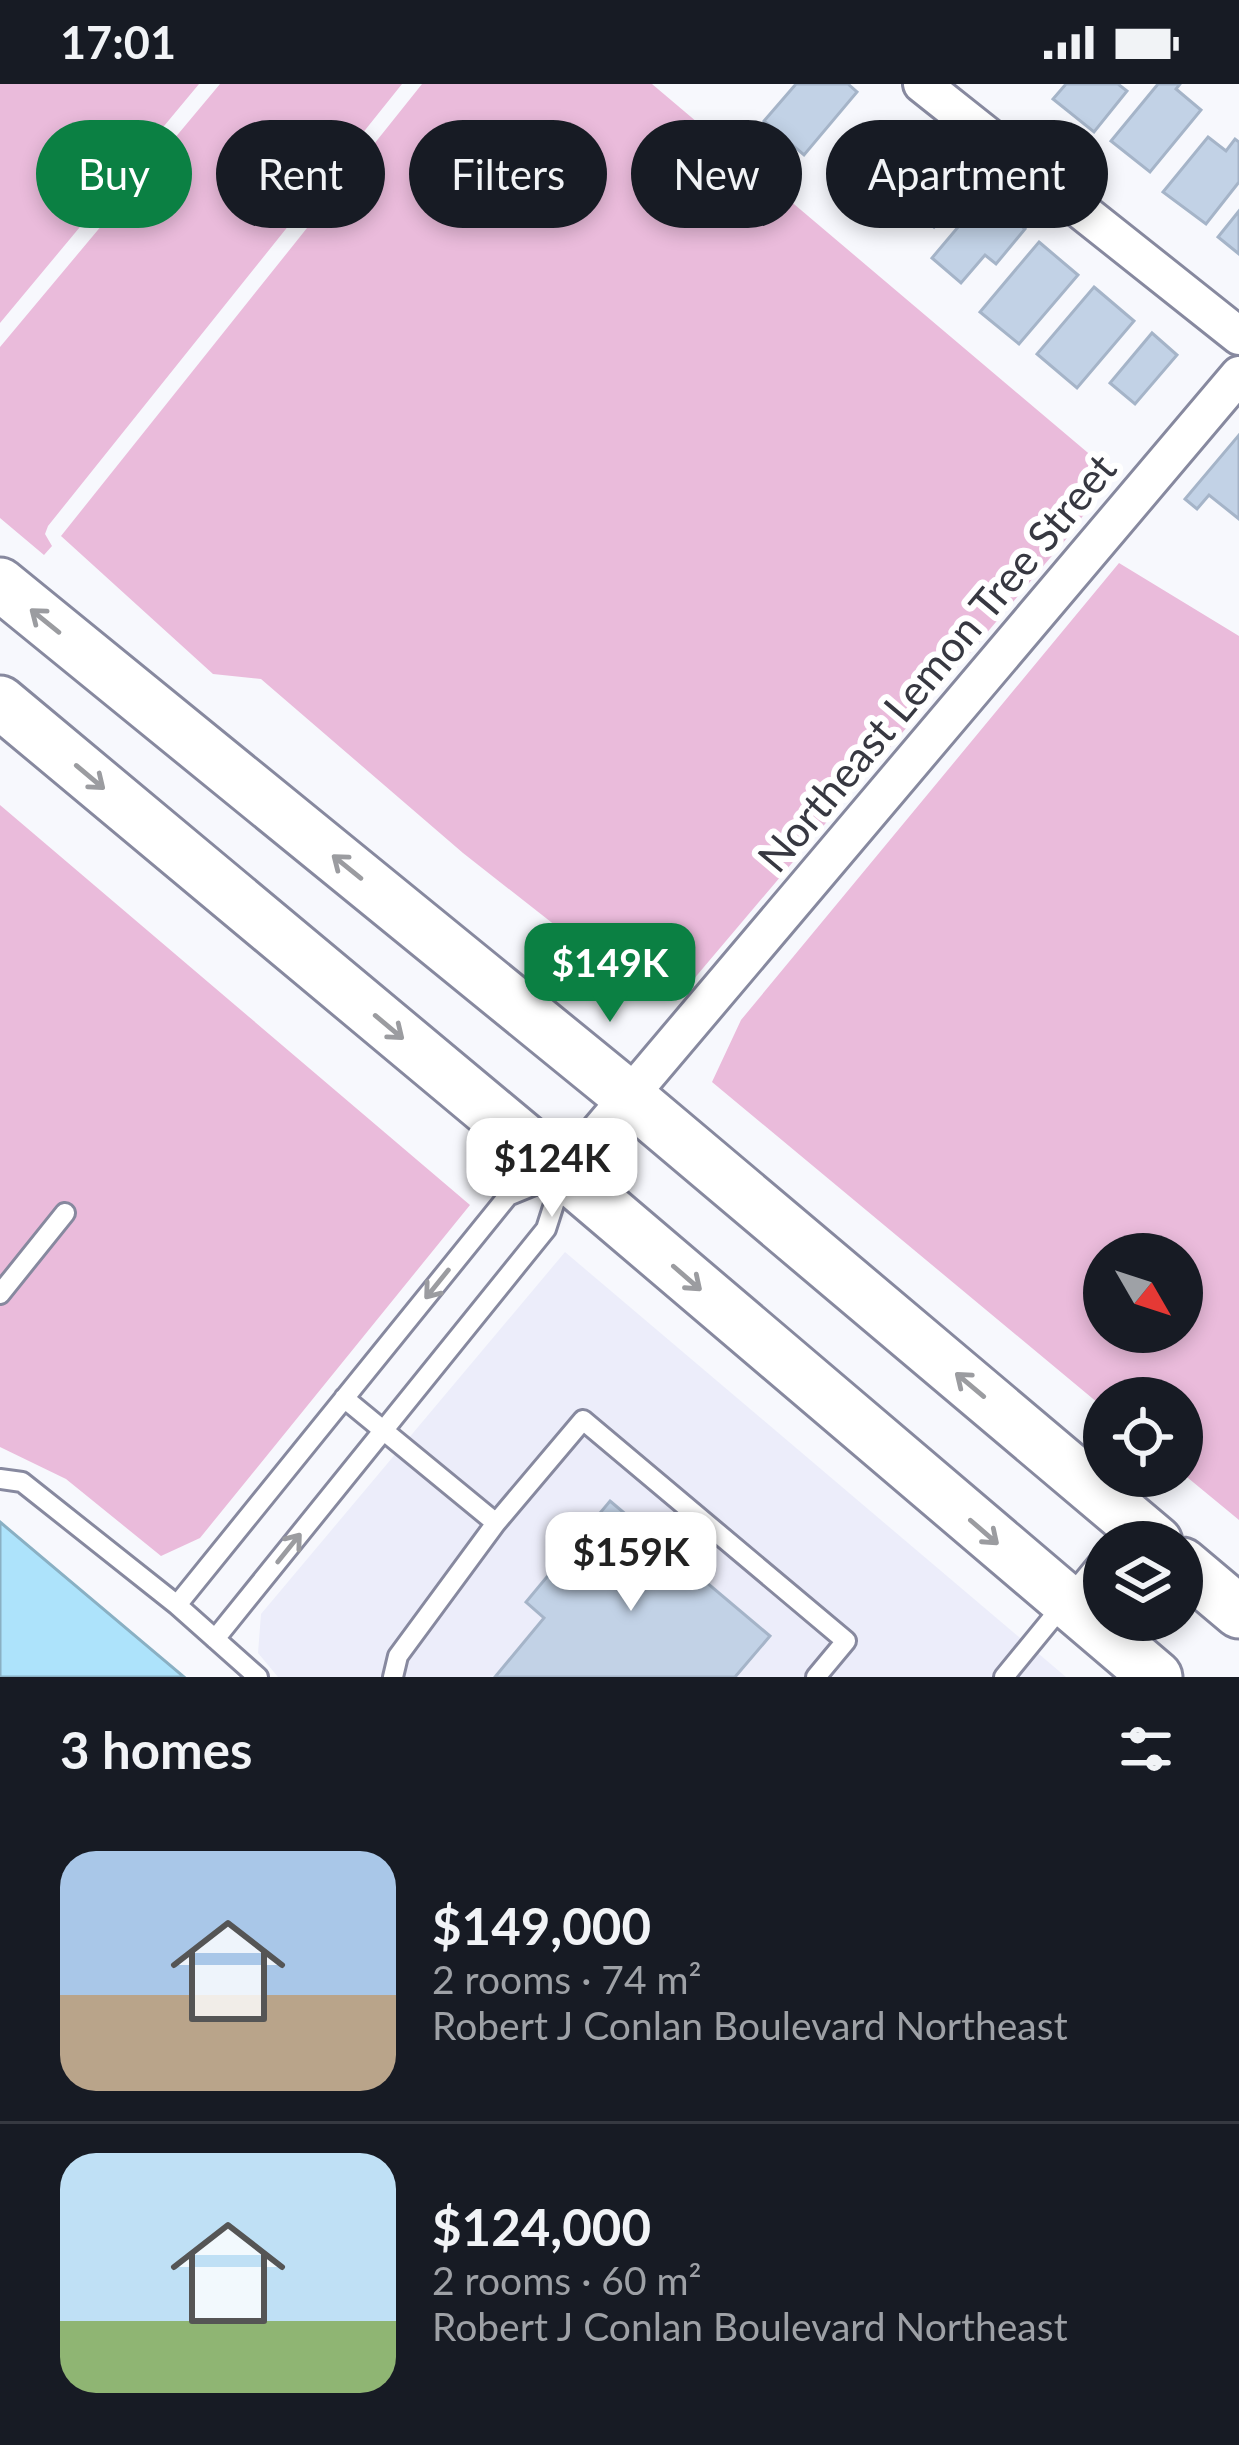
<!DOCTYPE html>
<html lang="en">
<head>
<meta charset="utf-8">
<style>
  :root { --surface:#171b24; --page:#20242c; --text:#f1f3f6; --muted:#9ea1a6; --line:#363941; --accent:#0b8043 }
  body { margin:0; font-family:Lato,sans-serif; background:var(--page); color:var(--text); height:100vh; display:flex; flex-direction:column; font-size:45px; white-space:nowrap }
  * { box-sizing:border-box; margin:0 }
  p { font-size:39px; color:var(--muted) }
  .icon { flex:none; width:66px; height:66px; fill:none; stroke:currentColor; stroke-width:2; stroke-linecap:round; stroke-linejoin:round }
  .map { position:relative; height:1593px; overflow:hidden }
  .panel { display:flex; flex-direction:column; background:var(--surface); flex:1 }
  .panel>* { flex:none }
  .top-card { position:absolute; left:36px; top:36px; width:1167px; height:108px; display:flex; gap:24px }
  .needle { width:78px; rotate:129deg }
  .tools { position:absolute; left:1083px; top:1149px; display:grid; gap:24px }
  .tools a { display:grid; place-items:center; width:120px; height:120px; border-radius:50%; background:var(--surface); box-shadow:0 6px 18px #0003; font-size:60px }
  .price { position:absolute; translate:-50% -102px; padding:0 27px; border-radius:24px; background:#fff; color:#222; font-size:39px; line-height:78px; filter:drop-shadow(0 3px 6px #0008) }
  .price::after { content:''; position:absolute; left:50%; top:72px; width:36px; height:27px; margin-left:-18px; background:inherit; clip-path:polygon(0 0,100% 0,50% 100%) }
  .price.current { background:var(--accent); color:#fff }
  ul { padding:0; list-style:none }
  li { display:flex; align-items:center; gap:36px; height:300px; padding:0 60px }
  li+li { border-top:3px solid var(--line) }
  li span { display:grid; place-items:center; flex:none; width:336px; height:240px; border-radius:36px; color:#555 }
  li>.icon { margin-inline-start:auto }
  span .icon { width:144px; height:144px; fill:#fffc; stroke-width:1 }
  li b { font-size:51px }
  h2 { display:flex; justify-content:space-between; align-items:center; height:144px; padding:0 60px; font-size:51px }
  .pill { padding:0 42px; border-radius:54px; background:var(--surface); box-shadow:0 6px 18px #0003; font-size:42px; line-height:108px }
  .pill.current { background:var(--accent); color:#fff }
  .status { display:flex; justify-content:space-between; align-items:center; height:84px; padding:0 60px; background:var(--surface); direction:ltr }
  .status svg { height:33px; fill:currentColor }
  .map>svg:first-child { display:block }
  .built { fill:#ecedfa }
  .green { fill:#eabbdb; fill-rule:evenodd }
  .water { fill:#ade3fb; stroke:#8ab0c3; stroke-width:3 }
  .building { fill:#c2d2e6; stroke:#a5b4c8; stroke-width:3 }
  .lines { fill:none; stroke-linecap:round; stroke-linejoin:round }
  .service-casing { stroke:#87899f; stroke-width:24 }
  .minor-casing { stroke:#87899f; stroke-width:42 }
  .secondary-casing { stroke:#87899f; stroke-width:57 }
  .service { stroke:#fff; stroke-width:18 }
  .minor { stroke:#fff; stroke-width:36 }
  .secondary { stroke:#fff; stroke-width:51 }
  .oneway { stroke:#9b9ca0 }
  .labels { text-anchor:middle; stroke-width:12; stroke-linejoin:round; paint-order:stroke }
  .street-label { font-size:42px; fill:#373841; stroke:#fff }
</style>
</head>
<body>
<div class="status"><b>17:01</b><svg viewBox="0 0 49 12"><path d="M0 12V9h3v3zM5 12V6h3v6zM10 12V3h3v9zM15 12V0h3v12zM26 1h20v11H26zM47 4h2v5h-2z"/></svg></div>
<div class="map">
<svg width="1239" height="1593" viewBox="0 0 1239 1593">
  <rect width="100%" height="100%" fill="#f7f8fd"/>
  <path class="built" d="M565,1168L1066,1593H278L258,1569L261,1530Z"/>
  <path class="green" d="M0,0H199L0,239Z
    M220,0H402L48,442L45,450L52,462L44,471L0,434V263Z
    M422,0H652L1113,390L1067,454L676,916L635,904L463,769L261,595L213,590L61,452Z
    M1119,479L1239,552V1436L1182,1389V1314H1104V1324L712,998L741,936ZM1104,1170H1182V1248H1104Z
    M0,721L470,1121L200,1454L161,1472L66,1395L0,1363Z"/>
  <path class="water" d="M0,1438L184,1593H0Z"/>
  <path class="building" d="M796,0H848L857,8L804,71L764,37Z
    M1066,0H1118L1127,7L1094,48L1053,15Z
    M1158,0H1180L1176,5L1201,26L1150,88L1111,57Z
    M1208,53L1226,67L1235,55L1239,58V98L1206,140L1163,108Z
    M930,66L970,101L934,143L894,108Z
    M985,111L1025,145L996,180L985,171L961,199L932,174Z
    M1239,127V170L1218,153Z
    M1039,158L1078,191L1019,260L980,228Z
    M1094,203L1134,237L1077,304L1037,270Z
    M1152,249L1177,271L1135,320L1110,299Z
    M1239,351V435L1209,411L1197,425L1185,415Z
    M610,1417L770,1552L735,1593H495L544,1534L526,1518Z"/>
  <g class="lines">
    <g class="service-casing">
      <path id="service" d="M0,1210L65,1129
        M344,1314L496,1439
        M0,1395L22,1398L177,1521L258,1593
        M177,1521L508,1112L564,1089L546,1145L215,1555
        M393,1593L398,1572L496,1439L583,1336L846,1557L816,1593
        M1004,1593L1104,1471"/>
    </g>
    <g class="minor-casing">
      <path id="minor" d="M922,0L1239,252
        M564,1089L1239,291"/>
    </g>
    <g class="secondary-casing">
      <path id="secondary" d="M0,500L629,1013L1156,1458
        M0,618L564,1089L1156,1593
        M1182,1480L1239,1528"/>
    </g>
    <use href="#service" class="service"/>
    <use href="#minor" class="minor"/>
    <use href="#secondary" class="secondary"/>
  </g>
  <defs><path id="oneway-shaft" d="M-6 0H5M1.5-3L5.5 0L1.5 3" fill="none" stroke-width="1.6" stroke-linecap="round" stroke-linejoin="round" transform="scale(3)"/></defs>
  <g class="oneway">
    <use href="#oneway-shaft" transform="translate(45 537) rotate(-141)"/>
    <use href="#oneway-shaft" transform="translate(90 693) rotate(40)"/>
    <use href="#oneway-shaft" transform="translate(347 783) rotate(-141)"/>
    <use href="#oneway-shaft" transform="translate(389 943) rotate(40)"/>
    <use href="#oneway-shaft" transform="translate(687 1194) rotate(41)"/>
    <use href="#oneway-shaft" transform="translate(437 1200) rotate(129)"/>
    <use href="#oneway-shaft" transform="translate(970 1301) rotate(-140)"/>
    <use href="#oneway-shaft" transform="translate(984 1448) rotate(41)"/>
    <use href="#oneway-shaft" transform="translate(289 1464) rotate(-51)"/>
  </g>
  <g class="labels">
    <g class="street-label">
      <text transform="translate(937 579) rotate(-50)" y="15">Northeast Lemon Tree Street</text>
    </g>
  </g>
</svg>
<div class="tools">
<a><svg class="needle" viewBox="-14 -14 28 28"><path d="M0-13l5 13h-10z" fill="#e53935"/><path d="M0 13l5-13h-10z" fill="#9ea1a6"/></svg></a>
<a><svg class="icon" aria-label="locate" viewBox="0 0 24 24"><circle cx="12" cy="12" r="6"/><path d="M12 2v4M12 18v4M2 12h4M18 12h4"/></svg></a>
<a><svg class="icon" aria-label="layers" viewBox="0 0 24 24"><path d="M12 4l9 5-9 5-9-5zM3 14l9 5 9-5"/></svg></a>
</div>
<b class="price current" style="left:610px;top:941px">$149K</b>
<b class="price" style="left:552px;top:1136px">$124K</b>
<b class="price" style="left:631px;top:1530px">$159K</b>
<div class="top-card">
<a class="pill current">Buy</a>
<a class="pill">Rent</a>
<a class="pill">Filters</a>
<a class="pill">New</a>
<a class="pill">Apartment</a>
</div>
</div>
<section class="panel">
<h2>3 homes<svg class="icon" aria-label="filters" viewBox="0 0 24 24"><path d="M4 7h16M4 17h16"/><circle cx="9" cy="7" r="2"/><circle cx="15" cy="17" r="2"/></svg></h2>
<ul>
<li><span style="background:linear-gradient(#a9c7e8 60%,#b9a48a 0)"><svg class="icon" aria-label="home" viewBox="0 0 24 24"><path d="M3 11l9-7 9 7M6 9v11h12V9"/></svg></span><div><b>$149,000</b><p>2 rooms · 74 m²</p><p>Robert J Conlan Boulevard Northeast</p></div></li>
<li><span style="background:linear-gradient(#bfe0f5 70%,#8fb573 0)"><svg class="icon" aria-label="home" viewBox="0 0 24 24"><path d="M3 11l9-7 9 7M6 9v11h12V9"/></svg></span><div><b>$124,000</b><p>2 rooms · 60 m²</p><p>Robert J Conlan Boulevard Northeast</p></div></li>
</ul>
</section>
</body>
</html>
